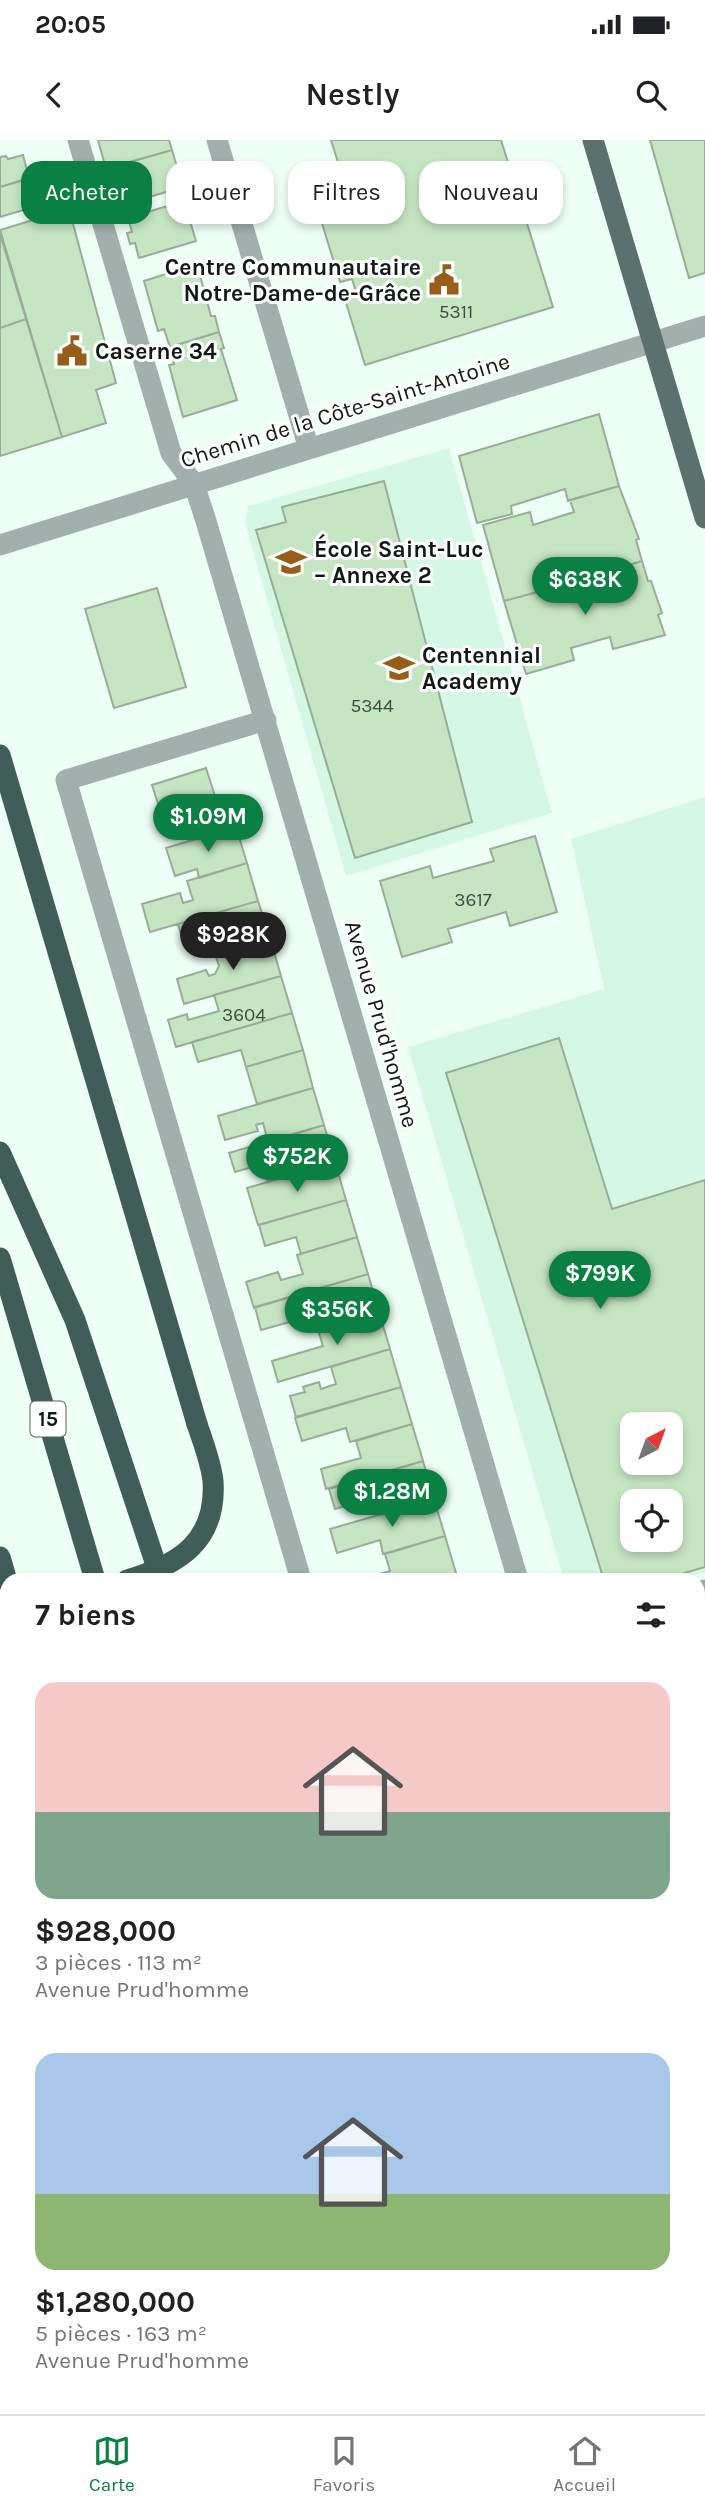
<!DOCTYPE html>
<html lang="fr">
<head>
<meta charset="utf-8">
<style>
  :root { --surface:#fff; --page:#f6f6f6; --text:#202124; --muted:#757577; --line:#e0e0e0; --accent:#0b8043 }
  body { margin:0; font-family:Karla,sans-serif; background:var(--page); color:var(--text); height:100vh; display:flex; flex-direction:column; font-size:26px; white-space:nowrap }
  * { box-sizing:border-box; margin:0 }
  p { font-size:23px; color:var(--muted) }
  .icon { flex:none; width:38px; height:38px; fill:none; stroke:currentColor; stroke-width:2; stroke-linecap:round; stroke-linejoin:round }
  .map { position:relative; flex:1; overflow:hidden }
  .drawer { position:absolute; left:0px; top:1433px; width:705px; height:842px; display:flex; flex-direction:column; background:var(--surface); border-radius:21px 21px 0 0; box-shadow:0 4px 10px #0003 }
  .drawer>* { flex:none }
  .hud { position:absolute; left:21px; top:21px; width:663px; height:63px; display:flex; gap:14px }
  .needle { width:46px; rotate:41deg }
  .fabs { position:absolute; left:620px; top:1272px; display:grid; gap:14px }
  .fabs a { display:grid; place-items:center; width:63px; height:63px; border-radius:14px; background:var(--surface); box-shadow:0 4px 10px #0003; font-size:35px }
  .price { position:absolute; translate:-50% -60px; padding:0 16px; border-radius:24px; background:var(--accent); color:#fff; font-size:23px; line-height:46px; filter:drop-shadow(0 2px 4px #0008) }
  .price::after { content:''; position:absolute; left:50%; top:42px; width:21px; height:16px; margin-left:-10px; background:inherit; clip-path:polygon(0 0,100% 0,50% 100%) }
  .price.active { background:#222; color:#fff }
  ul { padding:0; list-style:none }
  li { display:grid; align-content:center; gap:14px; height:371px; padding:0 35px }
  li span { display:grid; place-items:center; height:217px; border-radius:21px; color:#555 }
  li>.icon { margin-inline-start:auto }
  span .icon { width:126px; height:126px; fill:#fffc; stroke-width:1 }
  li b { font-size:30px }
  h2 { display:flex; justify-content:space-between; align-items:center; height:84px; padding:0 35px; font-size:30px }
  .pill { padding:0 24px; border-radius:21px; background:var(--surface); box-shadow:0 4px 10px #0003; font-size:24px; line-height:63px }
  .pill.active { background:var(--accent); color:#fff }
  .status { display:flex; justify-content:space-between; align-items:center; height:49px; padding:0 35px; background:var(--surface); direction:ltr }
  .status svg { height:19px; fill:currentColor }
  header { display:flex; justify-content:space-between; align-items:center; height:91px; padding:0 35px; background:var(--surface); font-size:32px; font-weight:600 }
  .tab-bar { display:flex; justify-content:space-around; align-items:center; height:98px; border-top:2px solid var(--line); background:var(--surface); font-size:19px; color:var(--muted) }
  .tab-bar a { display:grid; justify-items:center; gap:4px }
  .tab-bar .active { color:var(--accent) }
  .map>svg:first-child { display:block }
  .built { fill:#d4f8e4; fill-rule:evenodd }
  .green { fill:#c5d1ae }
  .building { fill:#c6e6c3; stroke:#99ac98; stroke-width:2; fill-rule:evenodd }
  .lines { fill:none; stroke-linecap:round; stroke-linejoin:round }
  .highway-tunnel { stroke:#cdddd4; stroke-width:21; stroke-dasharray:21 10; stroke-linecap:butt }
  .minor { stroke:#a2b0ad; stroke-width:21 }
  .major { stroke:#5a726d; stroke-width:21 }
  .highway { stroke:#405d57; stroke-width:21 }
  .highway-bridge { stroke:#405d57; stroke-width:21 }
  .labels { text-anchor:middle; stroke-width:6; stroke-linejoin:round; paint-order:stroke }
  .number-label { font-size:19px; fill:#3e4e41 }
  .shield { fill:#fff; stroke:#585f5c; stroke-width:2 }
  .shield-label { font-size:21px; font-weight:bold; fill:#111b16 }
  .poi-label { font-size:23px; font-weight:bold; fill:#111b16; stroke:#fff; text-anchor:start }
  .street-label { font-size:23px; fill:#111b16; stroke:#fff }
</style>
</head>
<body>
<div class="status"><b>20:05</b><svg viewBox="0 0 49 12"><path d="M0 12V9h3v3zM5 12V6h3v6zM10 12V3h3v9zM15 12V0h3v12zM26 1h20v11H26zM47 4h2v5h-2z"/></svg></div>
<header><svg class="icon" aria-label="back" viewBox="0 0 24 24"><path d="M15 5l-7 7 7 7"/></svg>Nestly<svg class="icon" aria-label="search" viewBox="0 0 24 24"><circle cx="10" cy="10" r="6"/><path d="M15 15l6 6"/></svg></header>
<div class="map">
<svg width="705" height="2274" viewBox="0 0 705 2274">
  <rect width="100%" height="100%" fill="#eefff6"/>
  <path class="built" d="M449,308L552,673L346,736L245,383L248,366Z
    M705,657V1432L677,1440H564L408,907L604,849L571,699ZM632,1284H670V1323H632ZM632,1362H670V1400H632Z
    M705,2113V2274H529L528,2268H698V2115Z"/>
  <path class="green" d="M102,2268H162L164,2274H104Z
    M173,2268L251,2272L252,2274H175Z"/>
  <path class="building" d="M98,0H169L172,10L106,29Z
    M331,0H501L553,167L365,225L344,156L356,152L352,139L340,142L309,41L341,32Z
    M650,0H705V133L689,138Z
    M172,10L183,47L139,60L135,49L115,56L109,37L129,31L126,23Z
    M23,15L29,38L0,47V17L6,16L8,19Z
    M24,40L26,49L32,47L37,66L0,77V47Z
    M184,61L196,101L139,118L135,103L130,104L127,93L132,92L128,78Z
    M69,69L116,243L96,250L106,283L62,297L0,90Z
    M0,94L26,179L0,188Z
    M197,124L211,176H215L219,192L170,207L164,189L158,191L144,141Z
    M26,179L62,297L0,316V188Z
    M219,192L224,208L221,209L237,260L183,277L169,225L174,224L170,207Z
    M599,274L619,346L568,361L565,349L511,366L512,374L477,383L459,316Z
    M384,341L472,682L355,718L256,390L286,382L282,367Z
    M619,346L639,399L636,400L642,421L592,436L589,423L548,434L552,448L504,461L483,385L530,372L533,385L574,372L570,360Z
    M642,421L648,441H651L662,473L658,475L665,495L613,509L610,497L571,508L574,520L526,534L504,461L552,448L555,458L596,447L592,436Z
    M157,448L186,547L114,568L85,469Z
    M206,628L223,681L169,698L152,645Z
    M236,687L247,723L199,738L197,729L175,736L166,708Z
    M535,696L557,772L510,786L506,772L448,789L452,802L402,817L380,741L430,726L433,738L494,721L490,709Z
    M247,723L258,761L150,792L142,764L180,753L183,763L193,760L187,741Z
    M258,761L270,798L223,812L217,791L183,801L178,784Z
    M270,798L281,836L184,864L177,839L206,830L209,836L215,834L219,826L215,814Z
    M281,836L292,873L176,907L168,880L187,874L188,880L219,871L214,855Z
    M292,873L303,910L246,927L241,910L198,922L192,902Z
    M559,898L612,1069L705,1040V1427L661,1440H604L446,933ZM632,1284H670V1323H632ZM632,1362H670V1400H632Z
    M303,910L313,948L257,964L246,927Z
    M313,948L324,985L268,1002L263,983L256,985L258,991L225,1000L218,976Z
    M324,985L335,1022L268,1042L263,1024L235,1032L229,1013Z
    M335,1022L346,1060L258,1085L247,1048Z
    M346,1060L357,1097L301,1114L296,1097L265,1106L259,1085Z
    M357,1097L368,1134L254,1168L246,1142L278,1132L281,1140L303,1134L297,1115Z
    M368,1134L379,1172L323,1188L319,1174L261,1190L255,1167Z
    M379,1172L390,1209L278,1242L272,1221L323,1206L318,1190Z
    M390,1209L401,1247L296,1277L290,1256L305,1252L303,1247L319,1242L321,1249L336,1244L331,1227Z
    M401,1247L412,1284L350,1302L346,1288L302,1301L295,1278Z
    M412,1284L423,1321L326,1349L321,1329L361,1318L356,1301Z
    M423,1321L434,1359L378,1375L373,1358L335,1369L329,1349Z
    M434,1359L445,1396L383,1414L380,1400L337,1413L330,1389Z
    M445,1396L456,1433L432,1440H358L390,1431L385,1414Z
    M456,1433L458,1440H432Z
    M705,1459V1486L698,1488V1461Z
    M705,1498V1523H704L703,1520L698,1521V1499Z
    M705,1569V1595L700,1596L698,1570Z
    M698,1592L702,1604H705V1656L698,1658Z
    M705,1669V1714L698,1716V1671Z
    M705,1714V1769L698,1771V1716Z
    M705,1783V1834L698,1811V1785Z
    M0,2262H7V2268H36L38,2274H0Z"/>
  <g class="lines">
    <path class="highway-tunnel" d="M247,2268L248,2274
      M327,2268L328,2274
      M348,2268L350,2274"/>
    <path class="minor" d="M78,0L171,313L194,344L206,381L518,1440
      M217,0L309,309
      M0,405L705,186
      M266,580L66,640L301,1440
      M698,1452L705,1450
      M698,2049L705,2071
      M77,2268L78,2274"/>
    <path class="major" d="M593,0L705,378
      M0,1953L7,1980
      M0,2184H7
      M698,2244L705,2245"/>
    <path class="highway" d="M0,615L197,1284
      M0,1012L75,1180L161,1440
      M0,1118L95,1440
      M0,1417L7,1441
      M0,1468L7,1469
      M457,2268L461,2274"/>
    <path class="highway-bridge" d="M127,1440C178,1425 217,1402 213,1341C211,1322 203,1302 197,1284"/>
  </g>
  <defs>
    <g id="civic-bare" transform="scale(2.415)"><path d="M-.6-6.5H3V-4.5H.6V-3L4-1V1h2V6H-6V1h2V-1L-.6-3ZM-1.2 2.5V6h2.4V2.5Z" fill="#965e18" stroke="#fff" stroke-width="2.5" paint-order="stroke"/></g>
    <g id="school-bare" transform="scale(2.415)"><path d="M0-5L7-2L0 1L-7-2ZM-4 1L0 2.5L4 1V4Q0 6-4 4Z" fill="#965e18" stroke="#fff" stroke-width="2.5" paint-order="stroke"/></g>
  </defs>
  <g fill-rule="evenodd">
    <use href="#civic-bare" x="444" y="140"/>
    <use href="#civic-bare" x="72" y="211"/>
    <use href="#school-bare" x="291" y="422"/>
    <use href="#school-bare" x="399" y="528"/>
  </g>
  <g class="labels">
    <g class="number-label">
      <text x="456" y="178">5311</text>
      <text x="372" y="572">5344</text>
      <text x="473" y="766">3617</text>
      <text x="244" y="881">3604</text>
    </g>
    <rect class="shield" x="30.5" y="1261.5" width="35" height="35" rx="5"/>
    <g class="shield-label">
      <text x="48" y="1286">15</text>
    </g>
    <g class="poi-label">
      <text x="421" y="135" text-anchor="end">Centre Communautaire<tspan x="421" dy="26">Notre-Dame-de-Grâce</tspan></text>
      <text x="95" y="219">Caserne 34</text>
      <text x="314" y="417">École Saint-Luc<tspan x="314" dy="26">– Annexe 2</tspan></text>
      <text x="422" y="523">Centennial<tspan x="422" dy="26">Academy</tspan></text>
    </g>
    <g class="street-label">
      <text transform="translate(345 270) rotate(-17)" y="8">Chemin de la Côte-Saint-Antoine</text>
      <text transform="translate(382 884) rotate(74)" y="8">Avenue Prud'homme</text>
    </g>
  </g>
</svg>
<div class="fabs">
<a><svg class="needle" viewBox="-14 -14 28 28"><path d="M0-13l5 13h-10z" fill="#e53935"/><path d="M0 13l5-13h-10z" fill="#757577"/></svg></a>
<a><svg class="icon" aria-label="locate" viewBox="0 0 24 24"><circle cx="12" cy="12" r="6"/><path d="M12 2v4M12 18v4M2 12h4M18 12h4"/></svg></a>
</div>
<b class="price" style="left:585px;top:477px">$638K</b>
<b class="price" style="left:208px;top:714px">$1.09M</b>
<b class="price active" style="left:233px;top:832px">$928K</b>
<b class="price" style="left:297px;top:1054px">$752K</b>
<b class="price" style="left:600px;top:1171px">$799K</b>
<b class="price" style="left:337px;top:1207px">$356K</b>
<b class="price" style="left:392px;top:1389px">$1.28M</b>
<div class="hud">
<a class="pill active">Acheter</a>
<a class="pill">Louer</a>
<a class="pill">Filtres</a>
<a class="pill">Nouveau</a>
</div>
<section class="drawer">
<h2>7 biens<svg class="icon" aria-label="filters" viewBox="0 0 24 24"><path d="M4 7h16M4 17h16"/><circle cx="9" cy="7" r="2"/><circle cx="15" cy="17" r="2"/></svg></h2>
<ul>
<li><span style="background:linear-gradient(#f6c9c9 60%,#7fa58c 0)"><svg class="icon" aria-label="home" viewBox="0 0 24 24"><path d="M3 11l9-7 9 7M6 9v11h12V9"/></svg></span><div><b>$928,000</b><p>3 pièces · 113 m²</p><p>Avenue Prud'homme</p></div></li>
<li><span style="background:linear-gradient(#a9c7e8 65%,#8fb573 0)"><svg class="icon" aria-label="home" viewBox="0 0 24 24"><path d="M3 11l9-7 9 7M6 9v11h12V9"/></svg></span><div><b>$1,280,000</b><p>5 pièces · 163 m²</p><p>Avenue Prud'homme</p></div></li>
</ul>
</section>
</div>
<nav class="tab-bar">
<a class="active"><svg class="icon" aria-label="map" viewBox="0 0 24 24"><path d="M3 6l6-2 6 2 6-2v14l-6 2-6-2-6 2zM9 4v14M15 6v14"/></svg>Carte</a>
<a><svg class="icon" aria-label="saved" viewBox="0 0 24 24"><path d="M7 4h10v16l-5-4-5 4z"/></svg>Favoris</a>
<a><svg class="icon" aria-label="home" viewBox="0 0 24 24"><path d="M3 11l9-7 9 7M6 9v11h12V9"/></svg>Accueil</a>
</nav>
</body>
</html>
